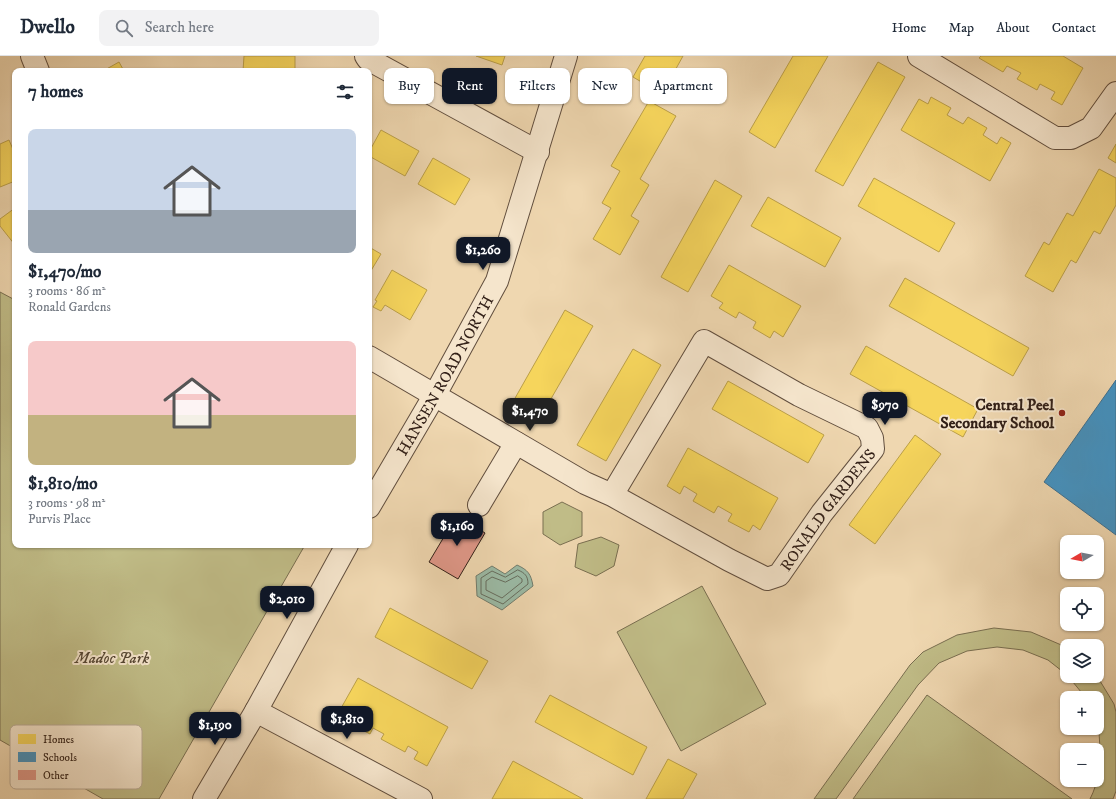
<!DOCTYPE html>
<html lang="en">
<head>
<meta charset="utf-8">
<style>
  :root { --surface:#fff; --page:#f2f2f3; --text:#1f2937; --muted:#747a83; --line:#e0e1e3; --accent:#111827 }
  body { margin:0; font-family:"IM FELL DW Pica",serif; background:var(--page); color:var(--text); height:100vh; display:flex; flex-direction:column; font-size:15px; white-space:nowrap }
  * { box-sizing:border-box; margin:0 }
  p { font-size:13px; color:var(--muted) }
  .icon { flex:none; width:22px; height:22px; fill:none; stroke:currentColor; stroke-width:2; stroke-linecap:round; stroke-linejoin:round }
  .map { position:relative; flex:1; overflow:hidden }
  .details { position:absolute; left:12px; top:12px; width:360px; height:480px; display:flex; flex-direction:column; background:var(--surface); border-radius:8px; box-shadow:0 1px 3px #0004 }
  .details>* { flex:none }
  .top-card { position:absolute; left:384px; top:12px; width:380px; height:36px; display:flex; gap:8px }
  .needle { width:26px; rotate:260deg }
  .fabs { position:absolute; left:1060px; top:479px; display:grid; gap:8px }
  .fabs a { display:grid; place-items:center; width:44px; height:44px; border-radius:8px; background:var(--surface); box-shadow:0 1px 3px #0004; font-size:20px }
  .price { position:absolute; translate:-50% -34px; padding:0 9px; border-radius:8px; background:var(--accent); color:#fff; font-size:13px; line-height:26px; filter:drop-shadow(0 1px 2px #0008) }
  .price::after { content:''; position:absolute; left:50%; top:24px; width:12px; height:9px; margin-left:-6px; background:inherit; clip-path:polygon(0 0,100% 0,50% 100%) }
  .price.active { background:#222; color:#fff }
  ul { padding:0; list-style:none }
  li { display:grid; align-content:center; gap:8px; height:212px; padding:0 16px }
  li span { display:grid; place-items:center; height:124px; border-radius:8px; color:#555 }
  li>.icon { margin-inline-start:auto }
  span .icon { width:72px; height:72px; fill:#fffc; stroke-width:1 }
  li b { font-size:17px }
  h2 { display:flex; justify-content:space-between; align-items:center; height:48px; padding:0 16px; font-size:17px }
  .pill { padding:0 14px; border-radius:8px; background:var(--surface); box-shadow:0 1px 3px #0004; font-size:14px; line-height:36px }
  .pill.active { background:var(--accent); color:#fff }
  header { display:flex; align-items:center; gap:24px; box-sizing:border-box; height:56px; padding:0 20px; background:var(--surface); border-bottom:1px solid var(--line) }
  header strong { font-size:19px }
  nav { display:flex; gap:22px; margin-inline-start:auto; font-size:14px }
  .search { width:280px; height:36px; background:var(--page); display:flex; align-items:center; gap:10px; box-sizing:border-box; padding:0 14px; border-radius:8px; color:var(--muted); font-size:15px }
  .map>svg:first-child { display:block }
  .green { fill:#c0bc87; stroke:#796e50 }
  .water { fill:#9bbaa5; stroke:#717c6d }
  .homes { fill:#f6d55c; stroke:#bb9f48 }
  .schools { fill:#4393c3; stroke:#3e7090 }
  .lines { fill:none; stroke-linecap:round; stroke-linejoin:round }
  .shore { stroke:#666d5e; stroke-width:1 }
  .building { fill:#e09889; stroke:#322018 }
  .minor-casing { stroke:#614e3e; stroke-width:24 }
  .minor { stroke:#f5e5cc; stroke-width:22 }
  .poi-dot { fill:#8f2418; stroke:#f5e5cc; stroke-width:1.5 }
  .labels { text-anchor:middle; stroke-width:4; stroke-linejoin:round; paint-order:stroke }
  .street-label { font-size:16px; fill:#322018; stroke:#f5e5cc }
  .poi-label { font-size:16px; font-weight:bold; fill:#322018; stroke:#f5e5cc; text-anchor:end }
  .park-label { font-size:16px; font-style:italic; fill:#564734; stroke:#f5e5cc }
  .key { fill:#f5e5cc; stroke:#baaa96; stroke-width:1 }
  .key-label { font-size:11px; fill:#322018 }
</style>
</head>
<body>
<header>
<strong>Dwello</strong>
<div class="search"><svg class="icon" aria-label="search" viewBox="0 0 24 24"><circle cx="10" cy="10" r="6"/><path d="M15 15l6 6"/></svg>Search here</div>
<nav><a>Home</a><a>Map</a><a>About</a><a>Contact</a></nav>
</header>
<div class="map">
<svg width="1116" height="743" viewBox="0 0 1116 743">
  <rect width="100%" height="100%" fill="#efd7b0"/>
  <filter id="stains"><feTurbulence type="fractalNoise" baseFrequency=".005" numOctaves="4"/><feColorMatrix values="0 0 0 0 .2 0 0 0 0 .09 0 0 0 0 .02 0 0 0 .5 -.17"/></filter>
  <radialGradient id="worn" r=".72"><stop offset=".6" stop-color="#630" stop-opacity="0"/><stop offset="1" stop-color="#630" stop-opacity=".3"/></radialGradient>
  <path class="green" d="M0,236L15,244V489H305L159,743H103L0,684Z
    M562,446L582,456V480L560,489L543,478V456Z
    M601,481L619,489L614,510L596,520L575,511L578,488Z
    M702,530L766,648L681,695L617,576Z
    M994,572L1031,576L1066,591L1067,619L1048,604L1023,594L997,591L967,595L939,607L918,629L836,743H814L910,609L923,596L957,579Z
    M1068,620H1097L1114,648L1116,656V735L1113,743H1090C1107,710 1097,677 1097,642H1086Z
    M927,639L1072,743H853Z"/>
  <path class="water" d="M517,509C528,514 531,518 533,530L502,554L477,540L476,520L492,510L505,518Z"/>
  <path class="homes" d="M244,0H295V15H243Z
    M476,0H505L502,9Z
    M645,0H683L662,38L633,21Z
    M793,0H828L775,92L749,76Z
    M981,0H1063L1083,12L1062,49L1051,43L1055,36L1040,28L1037,34L1017,23L1021,17L1007,10L1003,16L979,2Z
    M119,6L124,15H103Z
    M878,6L905,21L843,130L815,115Z
    M931,41L951,52L947,59L963,68L968,61L987,72L983,79L997,88L1001,81L1011,87L990,125L901,74L919,43L928,48Z
    M649,45L676,60L640,123L649,129L631,160L639,165L620,199L593,183L611,152L602,147L620,115L611,110Z
    M381,74L419,95L405,120L369,100V96Z
    M9,84L15,98V125L0,131V88Z
    M1116,88V107L1108,102Z
    M433,102L470,123L455,149L418,128Z
    M1099,113L1116,122V149L1100,178L1094,175L1076,207L1071,204L1053,236L1025,220L1044,186L1049,189L1067,157L1073,160Z
    M874,122L955,167L939,196L858,150Z
    M715,124L742,140L688,236L661,221Z
    M768,141L841,182L825,211L751,170Z
    M15,152V189L0,170V163Z
    M369,191L381,198L369,218Z
    M729,209L801,250L783,281L774,275L770,282L753,272L756,266L739,256L736,262L719,252L723,247L711,240Z
    M392,214L427,234L410,264L385,249L381,255L373,251L377,245L375,244Z
    M905,222L1029,292L1013,320L889,250Z
    M565,254L593,270L537,367L510,351Z
    M866,290L978,353L963,381L850,318Z
    M633,293L661,309L606,405L577,389Z
    M728,325L824,379L808,407L712,353Z
    M915,379L941,398L875,488L849,469Z
    M688,392L778,442L760,474L753,469L749,476L728,465L732,458L718,450L714,457L693,445L697,438L684,430L680,438L667,430Z
    M390,552L488,605L472,633L375,581Z
    M358,622L448,671L427,710L414,703L418,696L408,690L405,696L381,683L384,678L373,672L370,678L345,665L349,658L340,654Z
    M550,639L647,691L633,719L535,666Z
    M668,703L697,718L683,743H646Z
    M513,705L583,743H492Z"/>
  <path class="schools" d="M1116,324V479L1044,426Z"/>
  <g class="lines">
    <path class="shore" d="M518,514C525,517 528,520 528,528L503,548L481,538V522L492,515L505,521Z
      M518,520L522,523V526L502,542L486,534V525L492,521L505,526Z"/>
  </g>
  <path class="building" d="M457,459L485,477L458,523L429,506Z"/>
  <g class="lines">
    <g class="minor-casing">
      <g id="minor">
        <path d="M32,0L38,15"/>
        <path d="M366,0L368,3L538,96"/>
        <path d="M919,0L1055,82H1071L1091,72L1116,37"/>
        <path id="s1" d="M369,301L585,427L612,439L729,504L767,523L779,519L822,457L873,393L872,382L867,372L799,339L704,285L612,439"/>
        <path d="M479,449L516,387"/>
        <path id="s2" d="M369,451L437,335L497,225L566,0"/>
        <path d="M256,655L421,743"/>
        <path d="M204,743L256,655L347,489"/>
      </g>
    </g>
    <use href="#minor" class="minor"/>
  </g>
  <circle class="poi-dot" cx="1062" cy="357" r="4"/>
  <g class="labels">
    <g class="street-label">
      <text dy="6" stroke="none"><textPath href="#s2" startOffset="152">HANSEN ROAD NORTH</textPath></text>
      <text dy="6" stroke="none"><textPath href="#s1" startOffset="550">RONALD GARDENS</textPath></text>
    </g>
    <g class="poi-label">
      <text x="1054" y="354">Central Peel<tspan x="1054" dy="18">Secondary School</tspan></text>
    </g>
    <g class="park-label">
      <text x="112" y="607">Madoc Park</text>
    </g>
  </g>
  <rect x="10" y="669" width="132" height="64" rx="6" class="key"/>
  <rect x="18" y="678" width="18" height="10" fill="#f6d55c"/>
  <rect x="18" y="696" width="18" height="10" fill="#4393c3"/>
  <rect x="18" y="714" width="18" height="10" fill="#e09889"/>
  <g class="key-label">
    <text x="43" y="687">Homes</text>
    <text x="43" y="705">Schools</text>
    <text x="43" y="723">Other</text>
  </g>
  <rect width="100%" height="100%" filter="url(#stains)"/>
  <rect width="100%" height="100%" fill="url(#worn)"/>
</svg>
<div class="fabs">
<a><svg class="needle" viewBox="-14 -14 28 28"><path d="M0-13l5 13h-10z" fill="#e53935"/><path d="M0 13l5-13h-10z" fill="#747a83"/></svg></a>
<a><svg class="icon" aria-label="locate" viewBox="0 0 24 24"><circle cx="12" cy="12" r="6"/><path d="M12 2v4M12 18v4M2 12h4M18 12h4"/></svg></a>
<a><svg class="icon" aria-label="layers" viewBox="0 0 24 24"><path d="M12 4l9 5-9 5-9-5zM3 14l9 5 9-5"/></svg></a>
<a>+</a>
<a>−</a>
</div>
<b class="price" style="left:483px;top:215px">$1,260</b>
<b class="price" style="left:885px;top:370px">$970</b>
<b class="price active" style="left:530px;top:376px">$1,470</b>
<b class="price" style="left:457px;top:491px">$1,160</b>
<b class="price" style="left:287px;top:564px">$2,010</b>
<b class="price" style="left:347px;top:684px">$1,810</b>
<b class="price" style="left:215px;top:690px">$1,190</b>
<div class="top-card">
<a class="pill">Buy</a>
<a class="pill active">Rent</a>
<a class="pill">Filters</a>
<a class="pill">New</a>
<a class="pill">Apartment</a>
</div>
<section class="details">
<h2>7 homes<svg class="icon" aria-label="filters" viewBox="0 0 24 24"><path d="M4 7h16M4 17h16"/><circle cx="9" cy="7" r="2"/><circle cx="15" cy="17" r="2"/></svg></h2>
<ul>
<li><span style="background:linear-gradient(#c9d6e8 65%,#9aa5b1 0)"><svg class="icon" aria-label="home" viewBox="0 0 24 24"><path d="M3 11l9-7 9 7M6 9v11h12V9"/></svg></span><div><b>$1,470/mo</b><p>3 rooms · 86 m²</p><p>Ronald Gardens</p></div></li>
<li><span style="background:linear-gradient(#f6c9c9 60%,#c2b280 0)"><svg class="icon" aria-label="home" viewBox="0 0 24 24"><path d="M3 11l9-7 9 7M6 9v11h12V9"/></svg></span><div><b>$1,810/mo</b><p>3 rooms · 98 m²</p><p>Purvis Place</p></div></li>
</ul>
</section>
</div>
</body>
</html>
